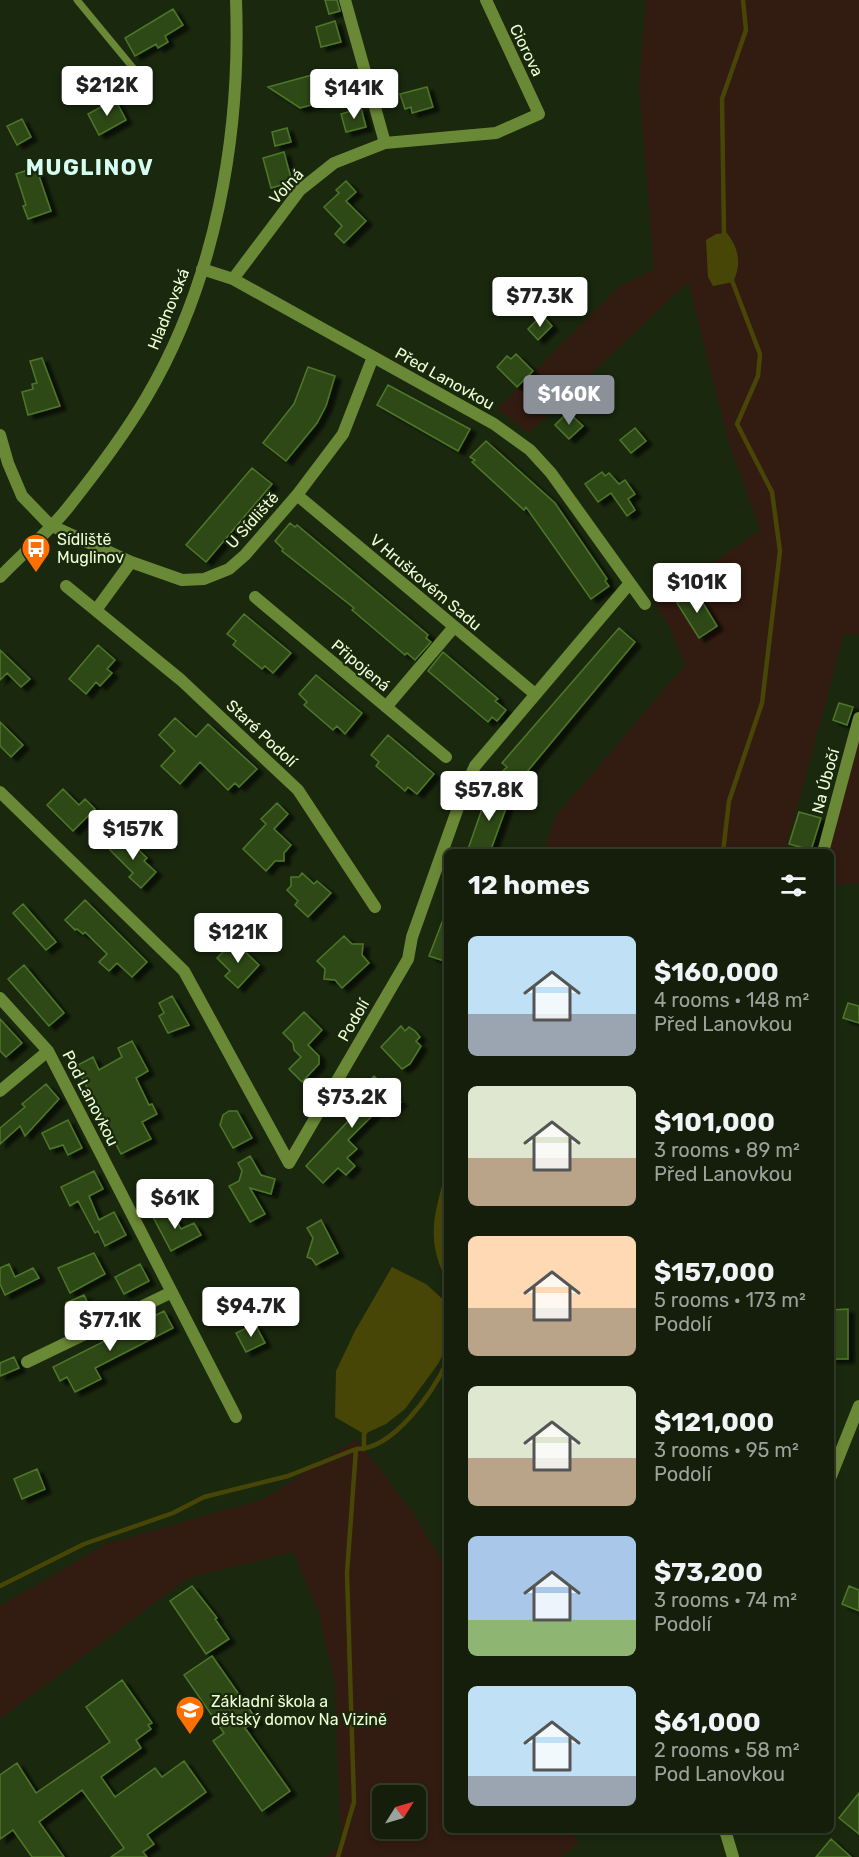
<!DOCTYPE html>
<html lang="en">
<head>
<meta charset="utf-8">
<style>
  :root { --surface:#141e0a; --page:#212b18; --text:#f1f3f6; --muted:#9da29c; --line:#333c2b; --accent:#8c9099 }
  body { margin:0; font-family:Rubik,sans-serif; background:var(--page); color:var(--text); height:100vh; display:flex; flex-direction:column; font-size:22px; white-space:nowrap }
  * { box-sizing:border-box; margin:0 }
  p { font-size:20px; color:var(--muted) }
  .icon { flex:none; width:33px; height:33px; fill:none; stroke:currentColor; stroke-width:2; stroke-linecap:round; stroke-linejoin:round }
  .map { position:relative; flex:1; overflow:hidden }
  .drawer { position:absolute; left:444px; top:849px; width:390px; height:984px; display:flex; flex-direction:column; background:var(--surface); border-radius:9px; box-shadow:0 3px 9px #0003,0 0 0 2px var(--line) }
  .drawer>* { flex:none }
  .needle { width:39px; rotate:53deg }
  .buttons { position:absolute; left:372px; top:1785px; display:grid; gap:12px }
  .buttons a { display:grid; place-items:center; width:54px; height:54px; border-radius:9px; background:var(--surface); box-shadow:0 3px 9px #0003,0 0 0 2px var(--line); font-size:30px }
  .price { position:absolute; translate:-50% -51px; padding:0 14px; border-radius:6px; background:#fff; color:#222; font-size:20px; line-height:39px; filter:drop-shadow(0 2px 3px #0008) }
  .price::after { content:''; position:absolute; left:50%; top:36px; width:18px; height:14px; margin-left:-9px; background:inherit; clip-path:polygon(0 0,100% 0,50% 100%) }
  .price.current { background:var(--accent); color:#fff }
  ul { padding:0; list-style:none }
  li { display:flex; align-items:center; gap:18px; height:150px; padding:0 24px }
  li span { display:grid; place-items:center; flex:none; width:168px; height:120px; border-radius:9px; color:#555 }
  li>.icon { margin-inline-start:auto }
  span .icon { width:72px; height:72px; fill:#fffc; stroke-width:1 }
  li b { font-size:26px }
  h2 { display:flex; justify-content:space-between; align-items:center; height:72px; padding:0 24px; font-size:26px }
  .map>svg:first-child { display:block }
  .green { fill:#321b10; fill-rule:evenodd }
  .water { fill:#484607 }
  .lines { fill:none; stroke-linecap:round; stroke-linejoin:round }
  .stream { stroke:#484607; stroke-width:4.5 }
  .building { fill:#2f4a19; stroke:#4e7729; stroke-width:1.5; filter:url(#shadow) }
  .lane { stroke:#6a8936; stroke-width:7 }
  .street { stroke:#6a8936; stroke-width:12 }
  .labels { text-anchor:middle; stroke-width:4.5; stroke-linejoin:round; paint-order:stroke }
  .street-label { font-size:16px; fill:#ecffd4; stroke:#1a280e }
  .poi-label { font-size:16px; fill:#ecffd4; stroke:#1a280e; text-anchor:start }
  .district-label { font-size:22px; font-weight:bold; letter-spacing:1.5px; fill:#d6fff3; stroke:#1a280e }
</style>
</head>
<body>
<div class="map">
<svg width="859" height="1857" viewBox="0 0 859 1857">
  <defs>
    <filter id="shadow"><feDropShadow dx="6" dy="4" stdDeviation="1.5" flood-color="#0009"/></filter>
  </defs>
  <rect width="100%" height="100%" fill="#1a280e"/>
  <path class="green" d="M646,0H859V635L844,634L785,852H543L556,816L685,665L673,634L655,603L760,530L729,443L688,282L529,433L497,409L619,287L654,269L639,86Z
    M859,733V884L831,885V852H828Z
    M356,1439L412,1511L447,1570V1830H570L579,1843L561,1857H324L341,1845L335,1686L319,1613L293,1552L188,1578L0,1719V1606L106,1544L264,1499ZM382,1796H416V1828H382Z"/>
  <path class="water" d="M727,233C739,249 742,264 733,282L713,286L708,277L706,240L716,234Z
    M447,1167V1274L443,1273C425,1233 437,1207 447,1167Z
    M392,1267L426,1284L447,1303V1347L438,1364L405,1409L386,1424L364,1434L335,1417L336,1371L355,1331Z"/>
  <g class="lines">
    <path class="stream" d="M724,237L722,99L746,30L743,0
      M723,852L729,801L762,703L780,551L772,492L737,424L758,376L760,354L731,278
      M364,1449V1434L367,1429
      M0,1586L84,1544L173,1513L204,1497L288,1476L356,1449
      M338,1857L354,1802L347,1573L356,1449C393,1450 433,1392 447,1362"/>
  </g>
  <path class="building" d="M325,0H337L340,11L329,14Z
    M173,9L183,25L165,36L168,42L158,48L156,44L135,56L125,38Z
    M335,21L341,42L321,47L316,27Z
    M312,75L319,103L300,108L268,87Z
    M427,87L433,107L412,113L411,107L405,109L400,94Z
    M115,99L126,120L99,135L88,114Z
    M361,108L366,127L346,132L341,114Z
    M22,119L31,137L17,145L7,126Z
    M287,128L291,142L275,146L272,132Z
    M284,152L292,182L271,188L263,158Z
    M36,167L51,211L28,219L23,206L26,205L16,174Z
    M346,181L356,192L346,201L366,221L344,243L335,234L342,226L324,207L339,193L336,190Z
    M542,315L552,326L538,340L528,329Z
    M516,354L533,371L517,387L497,367L507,356L511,359Z
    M42,358L60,406L28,415L22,392L33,389L32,384L37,383L30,361Z
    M308,367L335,376L326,406L317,423L286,461L263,443L294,404Z
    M388,385L470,429L458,451L377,405Z
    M568,412L583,426L569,439L555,425Z
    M635,428L646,441L631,453L620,440Z
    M486,441L555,503L607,579L605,581L609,586L591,599L526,507L524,510L472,462L475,460L470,457Z
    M252,468L272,484L206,562L186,545Z
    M602,472L605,476L609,473L619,484L625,480L635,494L628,499L635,510L627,516L611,493L598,502L585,484Z
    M290,523L295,527L297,525L428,635L426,638L431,642L415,660L407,653L405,655L352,610L354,608L282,551L283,549L275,541Z
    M695,590L717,626L699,638L677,603Z
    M244,614L291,653L273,673L265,666L262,669L233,645L236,641L227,634Z
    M619,628L635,642L521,779L517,776L515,783L502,772L507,767L502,763Z
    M98,645L115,660L107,669L112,673L100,686L96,682L86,694L69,679Z
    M0,650L30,679L21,687L7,673L0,680Z
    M443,652L498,699L495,701L506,710L497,721L492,717L488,722L428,671Z
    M316,675L362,713L345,734L337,726L333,730L304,705L307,702L299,694Z
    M839,703L853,707L847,725L833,720Z
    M175,718L196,737L208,724L257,769L239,787L235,783L228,790L200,762L180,784L161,766L175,751L159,735Z
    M0,722L23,745L11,757L0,746Z
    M388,735L434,774L417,794L408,787L405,791L376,766L379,762L371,755Z
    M63,789L79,805L85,799L95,809L73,831L47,805Z
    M489,789L510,797L490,852H467Z
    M277,803L288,814L274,829L291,845L284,853V861H275L266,871L243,849L266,824L261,819Z
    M799,812L821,818L811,850L789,844Z
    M124,836L147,858L144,861L156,872L141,888L129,877L133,873L110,850Z
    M302,873L314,884L317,881L331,893L308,917L295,905L298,901L287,890L291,886V877H299Z
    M85,900L147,962L132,977L117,963L109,971L99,962L107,954L85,932L83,934L77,929L75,930L65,920Z
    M23,904L56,942L46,950L13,913Z
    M446,912H447V962L429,956Z
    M344,936L352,944H363L362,955L369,963L342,988L335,980L324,979L325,969L317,961Z
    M234,941L259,965L238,988L225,976L230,971L217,958Z
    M24,965L64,1013L49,1026L8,979Z
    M172,996L189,1025L168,1033L159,1016L164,1013L159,1003Z
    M848,1003L859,1006V1023L843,1018Z
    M304,1012L322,1030L308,1045L319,1056V1064L302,1082L289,1069L301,1057L294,1050L293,1043L283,1033Z
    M0,1019L22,1043L6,1057L0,1051Z
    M401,1026L405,1031L409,1027L415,1031L420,1037L416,1041L421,1046L410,1064L402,1069L381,1047Z
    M132,1041L148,1071L136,1078L149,1105L152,1104L157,1114L142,1122L151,1139L121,1154L76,1066L93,1057L99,1070L122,1057L118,1048Z
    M374,1076L401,1102L387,1115L380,1108L348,1140L357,1149L347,1158L355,1166L346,1175L338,1168L323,1183L306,1166L350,1119L341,1110Z
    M46,1084L59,1099L25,1136L20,1126L0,1144V1128L25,1107L22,1104Z
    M229,1111H237L252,1138L233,1148L220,1125L223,1115Z
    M68,1120L82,1148L68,1155L63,1145L50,1149L42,1133Z
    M250,1156L261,1175L275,1179L271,1194L250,1188L265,1214L250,1222L229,1186L239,1181L242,1171L238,1163Z
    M94,1171L103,1189L89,1196L99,1220L114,1212L126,1235L105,1246L98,1231L95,1233L78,1201L70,1206L61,1187Z
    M170,1209L181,1229L194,1223L201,1235L171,1251L153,1217Z
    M321,1220L338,1253L316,1265L312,1259L307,1257L313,1238L307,1228Z
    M94,1253L105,1274L70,1293L58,1268Z
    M9,1264L15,1277L33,1268L39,1278L5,1295L0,1284V1268Z
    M140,1264L149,1281L124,1294L115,1277Z
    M84,1295L90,1308L72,1316L66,1303Z
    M848,1309V1359H831V1310Z
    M164,1311L173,1328L95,1368L101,1379L75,1392L67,1377L60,1381L53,1367Z
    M255,1324L265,1343L246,1352L236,1333Z
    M14,1357L19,1368L0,1376V1363Z
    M37,1469L45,1489L22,1499L14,1479Z
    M192,1586L217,1618L215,1619L229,1639L206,1654L170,1601Z
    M849,1586L859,1590V1611L842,1604Z
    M212,1656L257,1720L245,1728L290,1791L262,1811L213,1741L224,1733L184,1675Z
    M122,1680L152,1723L148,1725L151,1729L136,1740L141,1748L101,1777L115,1797L155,1768L162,1777L184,1761L206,1792L147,1835L154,1844L143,1852L147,1857H111L124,1848L82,1790L39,1822L64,1857H32L13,1830L0,1839V1775L17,1763L36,1793L110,1742L86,1707Z
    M859,1793V1834L839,1818Z
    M831,1839L851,1857H816Z"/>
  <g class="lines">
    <path class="lane" d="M77,0L134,69"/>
    <path class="street" d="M345,0L385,143
      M202,269L233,279L494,424L530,450L551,473L645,604
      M233,279L300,190L334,163L385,143L496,133L539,114L486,0
      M0,435L8,463L22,496L50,525L131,562L182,580L204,579L229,569L245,555L297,495L343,434L373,357
      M297,495L535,694
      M0,577C23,553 50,531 70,505C97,471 124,435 146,398C216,280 241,135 236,0
      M66,586L181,680L298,790L375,907
      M255,597L446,757
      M96,610L131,562
      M386,707L454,627
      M0,792L184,971L289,1163L408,959L412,937L465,788L475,766L630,583
      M823,852L859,718
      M0,998L48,1051L236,1417
      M0,1091L48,1051
      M27,1362L172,1292
      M831,1476L859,1406
      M725,1830L733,1857"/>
  </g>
  <defs>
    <g id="bus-pin" transform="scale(1.5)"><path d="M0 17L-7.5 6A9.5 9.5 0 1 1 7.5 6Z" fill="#ff6f00" stroke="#1a280e"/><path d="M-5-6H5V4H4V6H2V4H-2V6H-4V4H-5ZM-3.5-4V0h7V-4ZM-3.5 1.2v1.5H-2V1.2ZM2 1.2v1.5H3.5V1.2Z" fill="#fff"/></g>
    <g id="school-pin" transform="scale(1.5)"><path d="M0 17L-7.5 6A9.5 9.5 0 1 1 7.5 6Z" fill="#ff6f00" stroke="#1a280e"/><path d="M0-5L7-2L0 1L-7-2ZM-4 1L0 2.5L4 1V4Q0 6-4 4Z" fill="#fff"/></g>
  </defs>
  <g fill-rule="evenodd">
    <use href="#bus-pin" x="36" y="548"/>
    <use href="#school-pin" x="190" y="1710"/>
  </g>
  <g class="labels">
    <g class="street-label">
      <text transform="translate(527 50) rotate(64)" y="6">Ciorova</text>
      <text transform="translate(286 186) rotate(-47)" y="6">Volná</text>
      <text transform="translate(168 309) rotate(-68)" y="6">Hladnovská</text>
      <text transform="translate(445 378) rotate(29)" y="6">Před Lanovkou</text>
      <text transform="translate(252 520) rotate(-48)" y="6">U Sídliště</text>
      <text transform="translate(426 582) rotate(40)" y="6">V Hruškovém Sadu</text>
      <text transform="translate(361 665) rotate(40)" y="6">Připojená</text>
      <text transform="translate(262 733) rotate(43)" y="6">Staré Podolí</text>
      <text transform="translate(825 781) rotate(-75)" y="6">Na Úbočí</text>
      <text transform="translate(353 1020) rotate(-60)" y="6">Podolí</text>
      <text transform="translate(91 1098) rotate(63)" y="6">Pod Lanovkou</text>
    </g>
    <g class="poi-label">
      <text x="57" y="545">Sídliště<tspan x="57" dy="18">Muglinov</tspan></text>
      <text x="211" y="1707">Základní škola a<tspan x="211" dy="18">dětský domov Na Vizině</tspan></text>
    </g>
    <g class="district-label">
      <text x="90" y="175">MUGLINOV</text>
    </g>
  </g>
</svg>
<div class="buttons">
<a><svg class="needle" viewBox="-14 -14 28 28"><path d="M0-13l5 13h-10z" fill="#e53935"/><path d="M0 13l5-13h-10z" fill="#9da29c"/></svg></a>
</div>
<b class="price" style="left:107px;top:117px">$212K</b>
<b class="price" style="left:354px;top:120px">$141K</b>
<b class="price" style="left:540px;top:328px">$77.3K</b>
<b class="price current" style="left:569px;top:426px">$160K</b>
<b class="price" style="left:697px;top:614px">$101K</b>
<b class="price" style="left:489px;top:822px">$57.8K</b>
<b class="price" style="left:133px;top:861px">$157K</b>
<b class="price" style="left:238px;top:964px">$121K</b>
<b class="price" style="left:352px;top:1129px">$73.2K</b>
<b class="price" style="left:175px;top:1230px">$61K</b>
<b class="price" style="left:251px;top:1338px">$94.7K</b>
<b class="price" style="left:110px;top:1352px">$77.1K</b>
<section class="drawer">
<h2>12 homes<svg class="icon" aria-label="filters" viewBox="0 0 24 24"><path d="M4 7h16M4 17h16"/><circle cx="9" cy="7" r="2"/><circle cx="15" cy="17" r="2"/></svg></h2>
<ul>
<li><span style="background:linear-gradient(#bfe0f5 65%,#9aa5b1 0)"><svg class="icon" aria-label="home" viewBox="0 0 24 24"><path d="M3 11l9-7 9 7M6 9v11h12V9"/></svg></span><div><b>$160,000</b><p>4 rooms · 148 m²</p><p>Před Lanovkou</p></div></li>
<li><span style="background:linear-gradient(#dfe7d0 60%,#b9a48a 0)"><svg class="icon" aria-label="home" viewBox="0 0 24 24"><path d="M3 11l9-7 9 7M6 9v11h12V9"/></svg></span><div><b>$101,000</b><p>3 rooms · 89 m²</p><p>Před Lanovkou</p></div></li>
<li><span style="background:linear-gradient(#ffd9b3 60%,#b9a48a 0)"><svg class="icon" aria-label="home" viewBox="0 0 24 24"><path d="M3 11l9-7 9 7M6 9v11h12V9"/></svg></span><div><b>$157,000</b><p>5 rooms · 173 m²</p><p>Podolí</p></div></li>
<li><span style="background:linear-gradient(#dfe7d0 60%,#b9a48a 0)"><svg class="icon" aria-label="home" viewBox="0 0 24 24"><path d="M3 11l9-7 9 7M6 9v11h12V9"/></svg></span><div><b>$121,000</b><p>3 rooms · 95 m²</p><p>Podolí</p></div></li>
<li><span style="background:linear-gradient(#a9c7e8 70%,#8fb573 0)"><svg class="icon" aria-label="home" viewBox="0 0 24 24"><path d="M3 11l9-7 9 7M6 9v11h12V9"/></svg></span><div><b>$73,200</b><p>3 rooms · 74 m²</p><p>Podolí</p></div></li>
<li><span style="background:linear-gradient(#bfe0f5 75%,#9aa5b1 0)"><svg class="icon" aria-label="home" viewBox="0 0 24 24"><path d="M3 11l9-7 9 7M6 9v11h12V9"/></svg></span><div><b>$61,000</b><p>2 rooms · 58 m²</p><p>Pod Lanovkou</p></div></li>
</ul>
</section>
</div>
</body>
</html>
